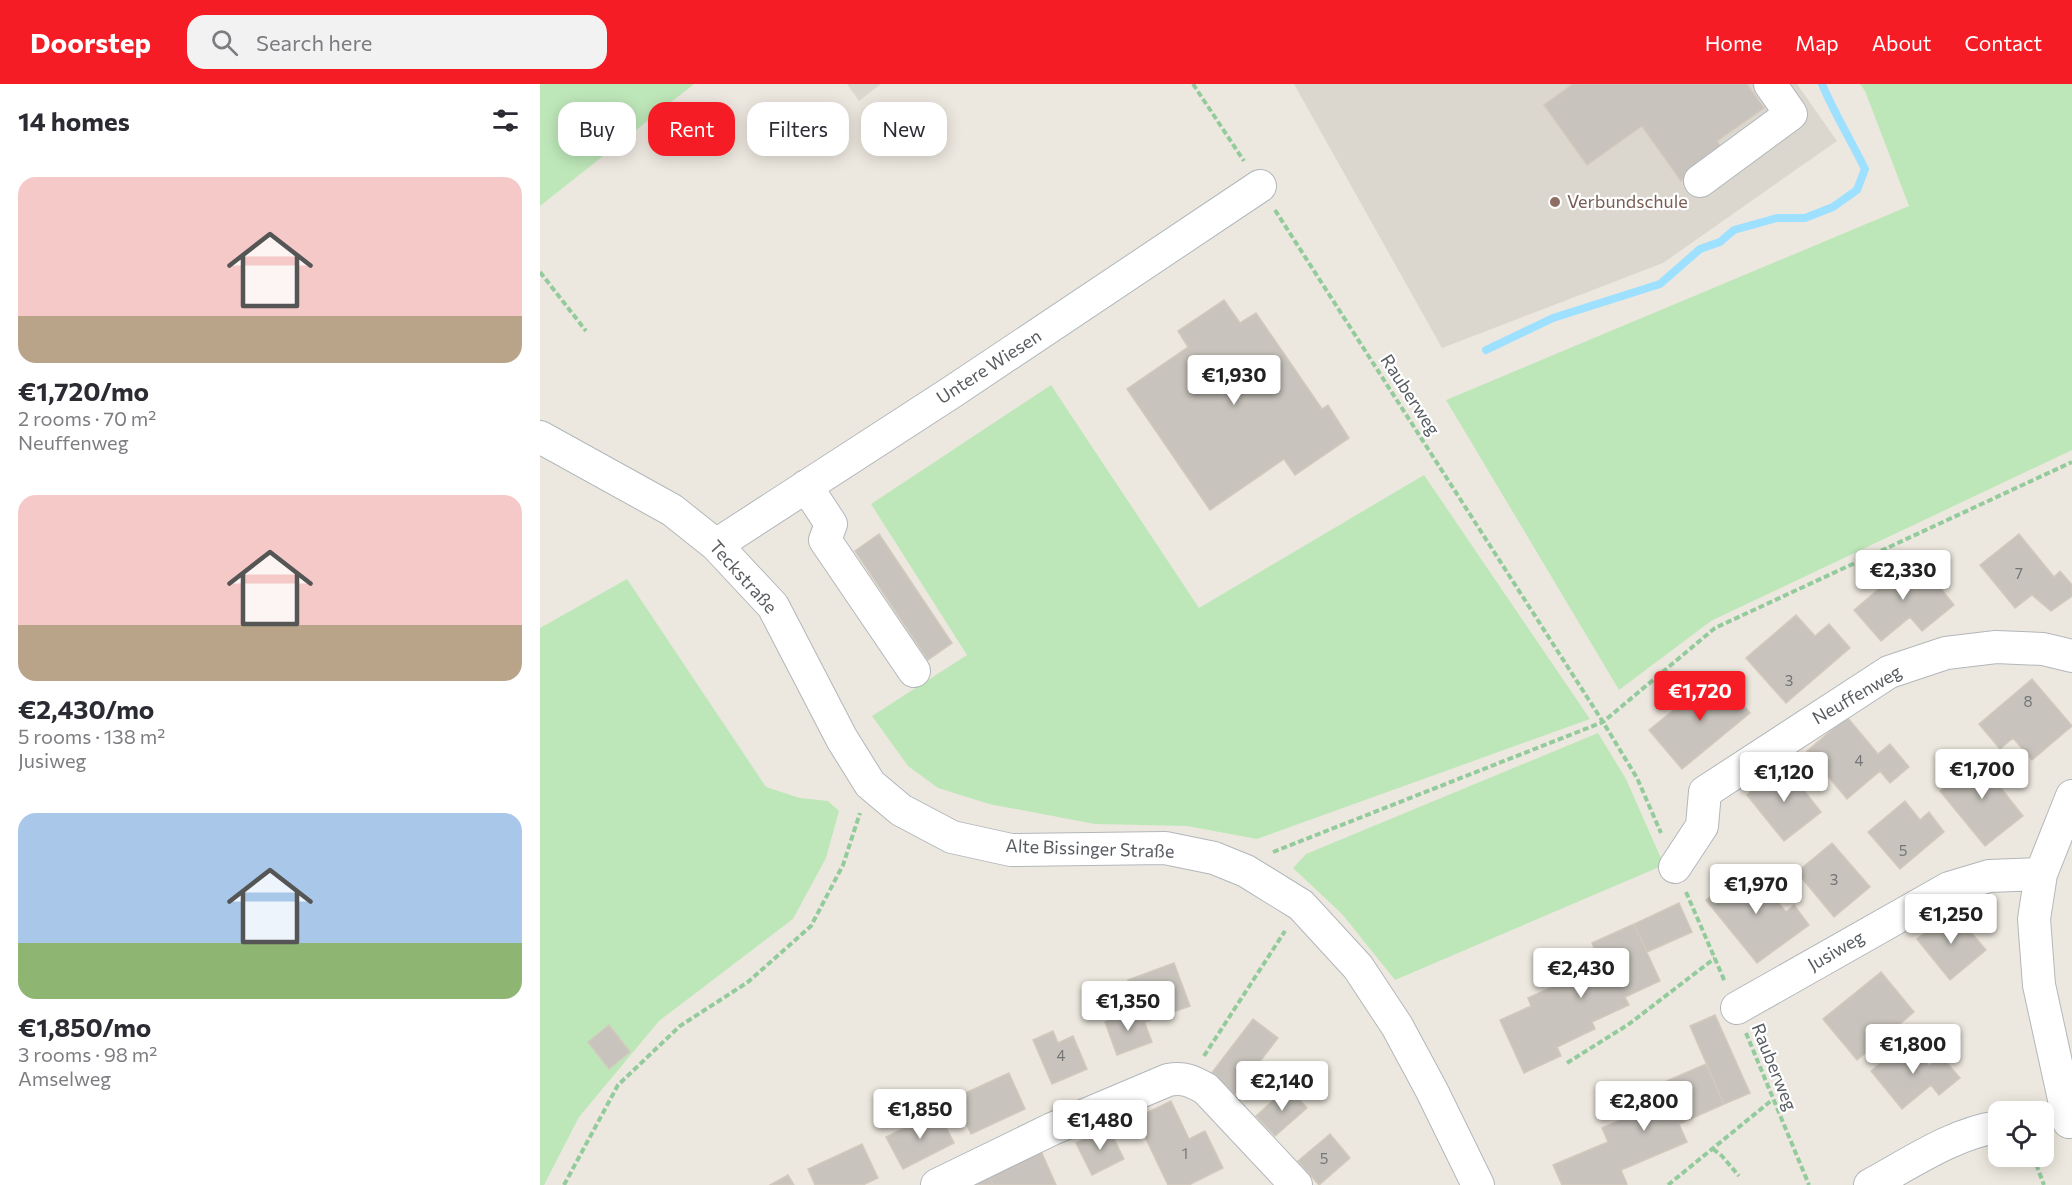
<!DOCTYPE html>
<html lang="en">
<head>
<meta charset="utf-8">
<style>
  :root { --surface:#fff; --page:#f2f2f3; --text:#2b2b33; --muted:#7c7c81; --accent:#f61c25 }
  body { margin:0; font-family:Commissioner,sans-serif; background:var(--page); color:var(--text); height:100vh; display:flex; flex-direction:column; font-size:22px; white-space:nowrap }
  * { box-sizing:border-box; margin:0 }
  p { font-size:20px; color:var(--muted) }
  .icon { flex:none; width:33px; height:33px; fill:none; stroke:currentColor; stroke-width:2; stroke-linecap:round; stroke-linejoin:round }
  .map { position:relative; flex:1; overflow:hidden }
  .sheet { display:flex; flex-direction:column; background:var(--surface); width:540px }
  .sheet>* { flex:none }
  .banner { position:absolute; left:18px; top:18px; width:570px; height:54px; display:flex; gap:12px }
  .buttons { position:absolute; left:1448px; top:1017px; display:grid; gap:12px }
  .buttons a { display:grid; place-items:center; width:66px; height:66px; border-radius:12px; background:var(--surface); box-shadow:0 3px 15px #0003; font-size:30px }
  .price { position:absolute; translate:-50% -51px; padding:0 14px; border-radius:6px; background:#fff; color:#222; font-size:20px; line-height:39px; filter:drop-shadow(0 2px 3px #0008) }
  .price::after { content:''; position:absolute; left:50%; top:36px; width:18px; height:14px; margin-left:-9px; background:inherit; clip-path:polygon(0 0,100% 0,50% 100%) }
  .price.selected { background:var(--accent); color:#fff }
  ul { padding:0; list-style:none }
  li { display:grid; align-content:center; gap:12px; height:318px; padding:0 18px }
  li span { display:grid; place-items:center; height:186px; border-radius:18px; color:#555 }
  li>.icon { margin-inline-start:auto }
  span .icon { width:108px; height:108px; fill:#fffc; stroke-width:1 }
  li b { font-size:26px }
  h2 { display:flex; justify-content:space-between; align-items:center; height:72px; padding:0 18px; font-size:26px }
  .tag { padding:0 21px; border-radius:18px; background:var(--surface); box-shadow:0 3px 15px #0003; font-size:21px; line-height:54px }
  .tag.selected { background:var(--accent); color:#fff }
  header { display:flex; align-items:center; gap:36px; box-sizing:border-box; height:84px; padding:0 30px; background:var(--accent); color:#fff }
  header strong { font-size:28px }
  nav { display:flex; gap:33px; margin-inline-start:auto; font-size:21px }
  .search { width:420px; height:54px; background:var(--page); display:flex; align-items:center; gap:15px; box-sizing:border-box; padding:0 21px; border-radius:18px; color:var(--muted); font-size:22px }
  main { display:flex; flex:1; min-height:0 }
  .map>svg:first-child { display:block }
  .education { fill:#dcd7ce }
  .green { fill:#bee7b9 }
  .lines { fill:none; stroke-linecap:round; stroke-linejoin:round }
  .stream { stroke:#9de0ff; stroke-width:8 }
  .building { fill:#c8c3bc; stroke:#d2c9bd; stroke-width:1.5 }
  .minor-casing { stroke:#b2b7bb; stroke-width:34 }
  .path { stroke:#93cb9c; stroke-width:4; stroke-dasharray:6 3; stroke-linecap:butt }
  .minor { stroke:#fff; stroke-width:32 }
  .education-dot { fill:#8d6e63; stroke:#fff; stroke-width:2 }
  .labels { text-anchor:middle; stroke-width:4.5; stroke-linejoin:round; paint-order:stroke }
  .number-label { font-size:15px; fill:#747678 }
  .education-label { font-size:18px; fill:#785e54; stroke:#fff; text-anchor:start }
  .street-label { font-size:18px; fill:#585d62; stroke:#fff }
</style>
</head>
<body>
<header>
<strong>Doorstep</strong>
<div class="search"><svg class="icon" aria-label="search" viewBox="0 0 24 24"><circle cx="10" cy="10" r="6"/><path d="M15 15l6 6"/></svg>Search here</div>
<nav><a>Home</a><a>Map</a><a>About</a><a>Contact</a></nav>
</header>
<main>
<section class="sheet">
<h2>14 homes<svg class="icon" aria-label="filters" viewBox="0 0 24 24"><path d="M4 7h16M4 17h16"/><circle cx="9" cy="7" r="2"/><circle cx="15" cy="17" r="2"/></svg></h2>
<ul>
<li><span style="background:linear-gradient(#f6c9c9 75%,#b9a48a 0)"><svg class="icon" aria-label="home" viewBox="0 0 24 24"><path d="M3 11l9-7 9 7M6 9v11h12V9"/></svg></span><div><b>€1,720/mo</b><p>2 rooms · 70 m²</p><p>Neuffenweg</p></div></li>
<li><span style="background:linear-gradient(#f6c9c9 70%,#b9a48a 0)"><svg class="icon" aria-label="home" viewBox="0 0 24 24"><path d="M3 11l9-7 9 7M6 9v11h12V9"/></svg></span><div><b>€2,430/mo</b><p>5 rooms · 138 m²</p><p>Jusiweg</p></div></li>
<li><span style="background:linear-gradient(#a9c7e8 70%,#8fb573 0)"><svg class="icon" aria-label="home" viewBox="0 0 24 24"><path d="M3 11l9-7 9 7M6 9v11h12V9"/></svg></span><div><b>€1,850/mo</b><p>3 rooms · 98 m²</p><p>Amselweg</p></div></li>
</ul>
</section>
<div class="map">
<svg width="1532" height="1101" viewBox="0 0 1532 1101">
  <rect width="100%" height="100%" fill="#ede8df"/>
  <path class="education" d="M307,0H341L319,17Z
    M754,0H1257L1297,57L1123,179L902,264Z"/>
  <path class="green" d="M0,0H154L0,122Z
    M1320,0H1532V366L1171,537L1079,606L906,316L1369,122L1325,7Z
    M511,301L659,524L884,391L1050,635L717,755L647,742L555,740L449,720L398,704L368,682L332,632L427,571L331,420Z
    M87,495L226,703L260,714L288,717L299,727L286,774L253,835L119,937L39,1033L4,1101H0V544Z
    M1058,649L1086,695L1124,781L855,896L802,830L753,784L766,770Z"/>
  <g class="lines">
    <path class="stream" d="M946,266L1013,234L1120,200L1160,165L1180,158L1194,146L1237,134H1265L1293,123L1317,106L1325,85C1311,56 1294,29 1282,0"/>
  </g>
  <path class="building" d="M1033,0H1207L1224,24L1177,57L1183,66L1141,97L1102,42L1047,81L1004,21Z
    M684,216L700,239L716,229L782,325L788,321L809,354L755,391L744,375L670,426L587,305L648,263L638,247Z
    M339,450L412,559L388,576L315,467Z
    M1479,450L1514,493L1520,487L1532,501V512L1511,527L1492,511L1475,524L1440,481Z
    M1367,471L1394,504L1398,501L1414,521L1382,547L1370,533L1341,557L1314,526L1341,503L1336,496Z
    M1256,531L1275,552L1289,540L1310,564L1246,619L1206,574Z
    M1178,590L1210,629L1142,685L1109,646Z
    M1492,595L1532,642L1492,676L1473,654L1460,665L1439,640Z
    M1307,633L1338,670L1350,660L1369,683L1350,699L1340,687L1307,715L1267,667Z
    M1444,670L1467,697L1460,703L1483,732L1445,762L1400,707Z
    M1244,681L1281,728L1244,757L1207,711Z
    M1365,717L1380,736L1389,728L1404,748L1360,785L1328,748Z
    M1292,759L1330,803L1294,833L1257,788Z
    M1209,781L1246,828L1254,821L1269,841L1217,879L1166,816Z
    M1139,819L1152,848L1107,868L1094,840Z
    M1412,826L1446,866L1410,896L1377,855Z
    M1094,840L1120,897L1085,913L1089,921L1052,938L1055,945L1017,963L1021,972L984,989L960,936L991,922L988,914L1026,897L1024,892L1059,876L1052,859Z
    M634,879L650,922L605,938L588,896Z
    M1341,888L1374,928L1317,976L1283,935Z
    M599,924L612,958L577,971L565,938Z
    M1175,931L1210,1009L1184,1020L1150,942Z
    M713,935L738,954L695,1010L670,991Z
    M69,941L90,968L69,985L48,958Z
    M513,947L518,959L533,952L547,985L512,1000L493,956Z
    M1368,956L1389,982L1401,972L1420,994L1399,1011L1391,1001L1362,1025L1331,987Z
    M1166,980L1184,1020L1139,1040L1147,1058L1081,1086L1087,1100L1086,1101H1022L1013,1081L1068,1058L1062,1044L1127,1016L1120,1000Z
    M469,989L485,1025L431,1050L414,1014Z
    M748,1003L767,1024L735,1052L716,1032Z
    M631,1017L649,1055L665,1047L683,1084L649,1101H628L596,1034Z
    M398,1027L414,1059L363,1085L346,1053Z
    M568,1043L584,1075L552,1091L536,1059Z
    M790,1050L810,1074L779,1101L758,1077Z
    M322,1060L338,1094L323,1101H275L268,1085Z
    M501,1067L516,1101H453L448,1090Z
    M448,1090L453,1101H421Z
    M248,1091L254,1101H230Z"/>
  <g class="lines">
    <g class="minor-casing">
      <path id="minor" d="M1160,97L1251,30L1230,0
        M0,353L132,426L176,461L233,522L302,655L330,700L361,726L412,753L471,766L625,764L674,774L706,787L761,821L818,883L857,942L892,1007L938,1101
        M266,402L291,440L285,456L374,587
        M176,461L412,308L720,102
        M1135,783L1162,742L1165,708L1349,588L1406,569L1456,563L1503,565L1532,572
        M1197,924L1409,804L1449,792L1501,790
        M1529,1038L1499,901L1494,835L1501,790L1532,712
        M397,1101L512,1045L628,996C644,993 652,997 666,1005L756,1101
        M1330,1101C1369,1080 1414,1049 1458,1043"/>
    </g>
    <path class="path" d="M653,0L704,77
      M735,126L1063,638L1097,694L1121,749
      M0,188L46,247
      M733,768L1063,638L1175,544L1532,378
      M1146,808L1185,898
      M1206,949L1269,1101
      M664,972L745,847
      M1027,979L1089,940L1175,874
      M1173,1065L1182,1072L1199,1092
      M1493,1072L1504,1101
      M24,1101L78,1001L140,942L208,898L271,842L303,781L320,729
      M1128,1101L1232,1016"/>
    <use href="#minor" class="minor"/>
  </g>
  <circle class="education-dot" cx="1015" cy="118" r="6"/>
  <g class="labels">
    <g class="number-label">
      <text x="1479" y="495">7</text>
      <text x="1249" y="602">3</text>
      <text x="1488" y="623">8</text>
      <text x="1319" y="682">4</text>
      <text x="1363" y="772">5</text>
      <text x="1294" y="801">3</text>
      <text x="521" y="977">4</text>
      <text x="645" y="1075">1</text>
      <text x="784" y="1080">5</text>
    </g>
    <g class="education-label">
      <text x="1027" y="124">Verbundschule</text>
    </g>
    <g class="street-label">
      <text transform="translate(449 283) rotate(-33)" y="6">Untere Wiesen</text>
      <text transform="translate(870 311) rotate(57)" y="6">Rauberweg</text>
      <text transform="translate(203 493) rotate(48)" y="6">Teckstraße</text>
      <text transform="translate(1317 611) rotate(-30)" y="6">Neuffenweg</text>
      <text transform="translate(550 765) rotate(2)" y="6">Alte Bissinger Straße</text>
      <text transform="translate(1296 867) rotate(-30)" y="6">Jusiweg</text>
      <text transform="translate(1234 983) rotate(68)" y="6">Rauberweg</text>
    </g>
  </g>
</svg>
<div class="buttons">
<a><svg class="icon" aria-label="locate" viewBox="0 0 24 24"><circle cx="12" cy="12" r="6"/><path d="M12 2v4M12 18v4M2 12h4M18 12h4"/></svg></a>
</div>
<b class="price" style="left:694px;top:322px">€1,930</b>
<b class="price" style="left:1363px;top:517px">€2,330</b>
<b class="price selected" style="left:1160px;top:638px">€1,720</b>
<b class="price" style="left:1442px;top:716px">€1,700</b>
<b class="price" style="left:1244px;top:719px">€1,120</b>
<b class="price" style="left:1216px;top:831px">€1,970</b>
<b class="price" style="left:1411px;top:861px">€1,250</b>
<b class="price" style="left:1041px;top:915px">€2,430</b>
<b class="price" style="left:588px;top:948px">€1,350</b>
<b class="price" style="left:1373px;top:991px">€1,800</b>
<b class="price" style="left:742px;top:1028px">€2,140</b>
<b class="price" style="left:1104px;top:1048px">€2,800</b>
<b class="price" style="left:380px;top:1056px">€1,850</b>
<b class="price" style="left:560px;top:1067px">€1,480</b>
<div class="banner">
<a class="tag">Buy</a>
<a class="tag selected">Rent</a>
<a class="tag">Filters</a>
<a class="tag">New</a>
</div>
</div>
</main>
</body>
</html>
